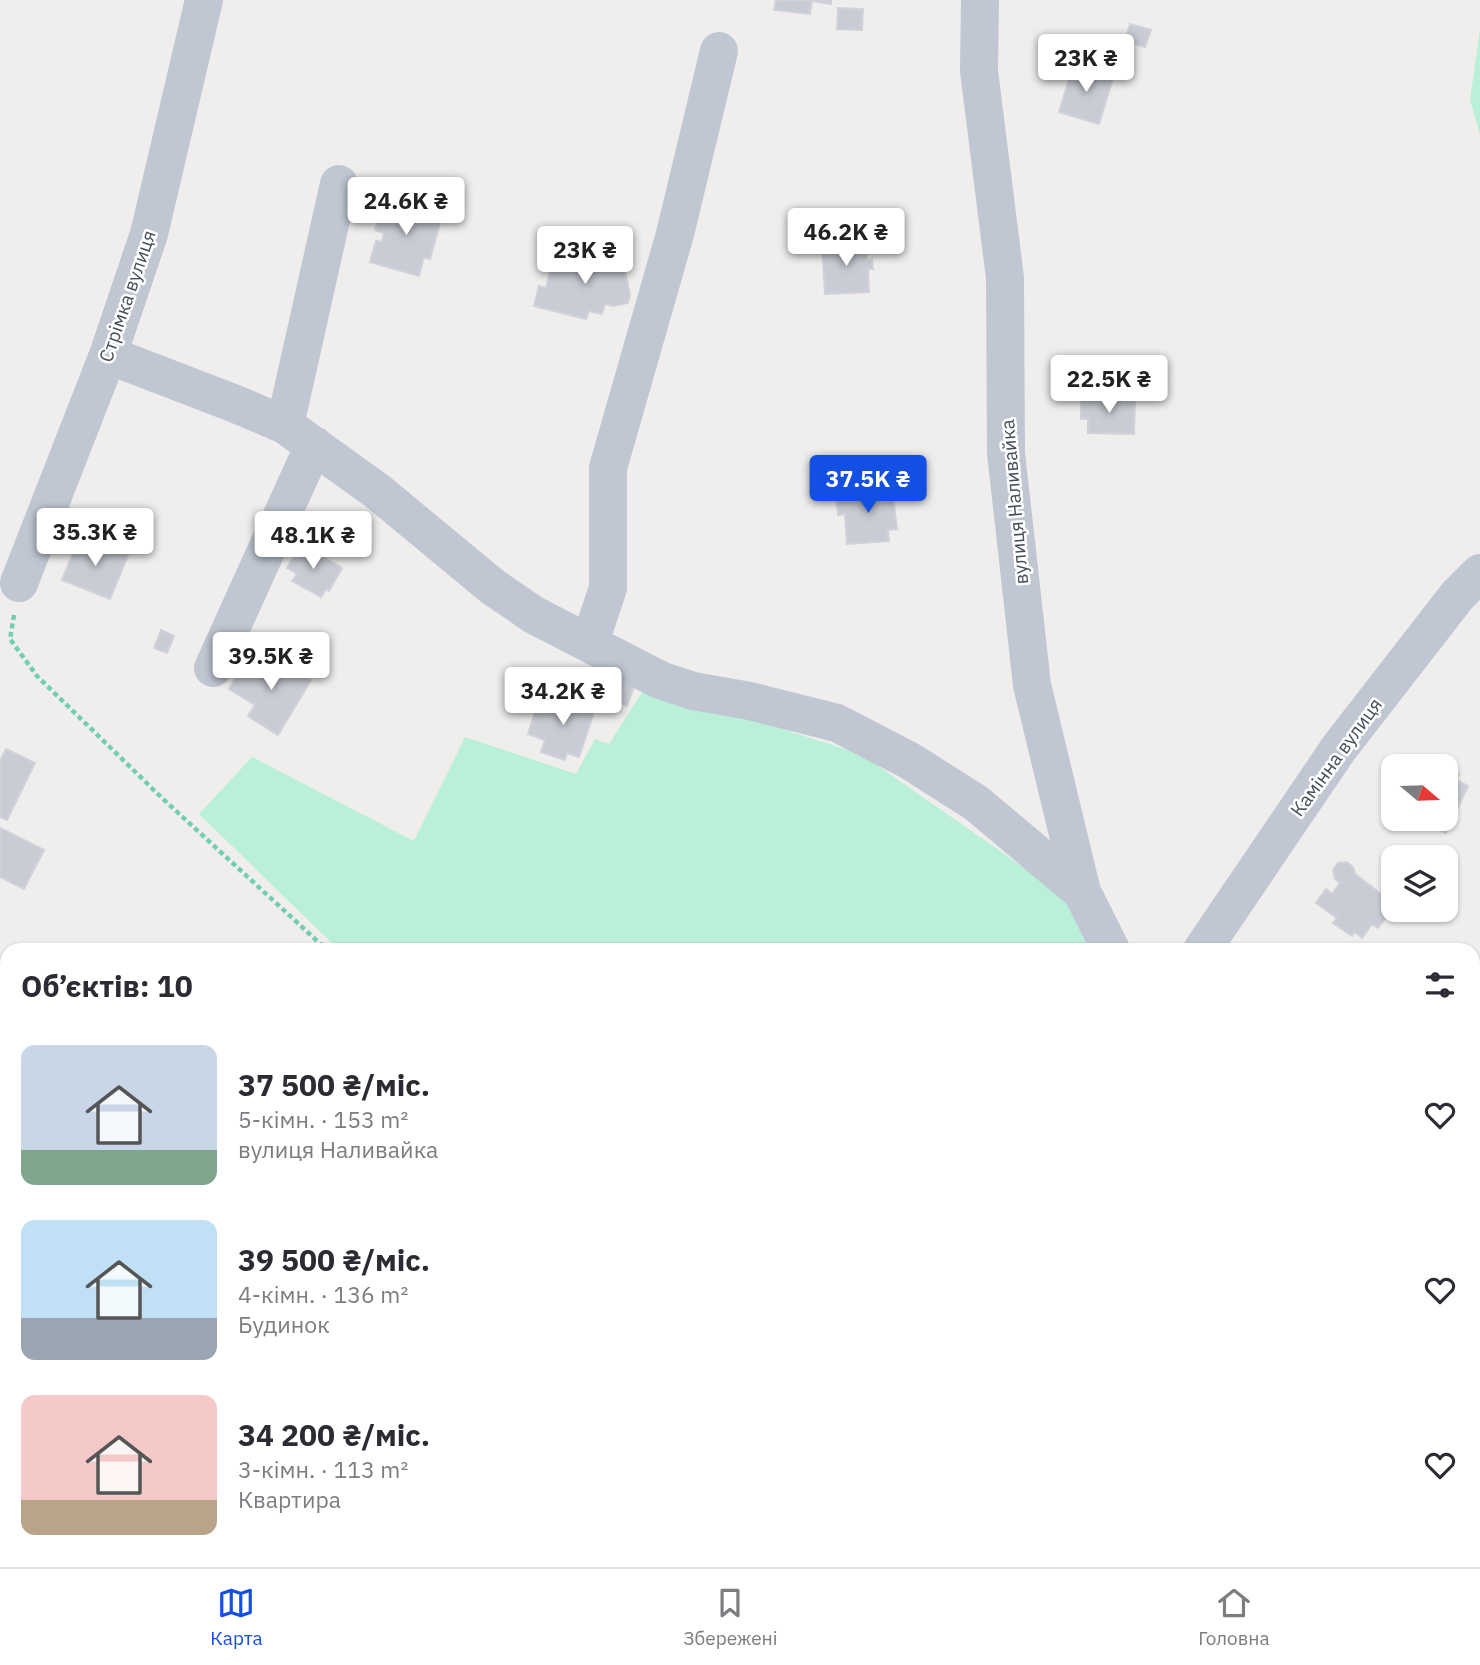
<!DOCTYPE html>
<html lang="uk">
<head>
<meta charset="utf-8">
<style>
  :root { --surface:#fff; --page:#f2f2f3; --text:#2b2b33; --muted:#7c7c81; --line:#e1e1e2; --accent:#144fe3 }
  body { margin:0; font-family:"IBM Plex Sans",sans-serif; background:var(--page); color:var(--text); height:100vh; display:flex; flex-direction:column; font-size:26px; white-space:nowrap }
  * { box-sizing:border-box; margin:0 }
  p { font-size:23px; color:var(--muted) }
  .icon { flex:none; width:38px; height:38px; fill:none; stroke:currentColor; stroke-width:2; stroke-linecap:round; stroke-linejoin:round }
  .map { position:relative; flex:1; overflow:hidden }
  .details { position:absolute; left:0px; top:943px; width:1480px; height:625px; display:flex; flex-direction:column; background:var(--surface); border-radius:21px 21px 0 0; box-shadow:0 2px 5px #0004 }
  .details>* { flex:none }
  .needle { width:46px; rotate:109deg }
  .fabs { position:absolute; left:1381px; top:754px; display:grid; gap:14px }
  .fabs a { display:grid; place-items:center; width:77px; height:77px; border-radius:14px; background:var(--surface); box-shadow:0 2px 5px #0004; font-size:35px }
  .price { position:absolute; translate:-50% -60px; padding:0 16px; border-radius:7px; background:#fff; color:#222; font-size:23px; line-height:46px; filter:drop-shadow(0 2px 4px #0008) }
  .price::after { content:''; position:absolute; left:50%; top:42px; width:21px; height:16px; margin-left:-10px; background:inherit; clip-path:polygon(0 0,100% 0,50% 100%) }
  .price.current { background:var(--accent); color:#fff }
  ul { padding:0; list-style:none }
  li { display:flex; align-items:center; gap:21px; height:175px; padding:0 21px }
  li span { display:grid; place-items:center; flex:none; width:196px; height:140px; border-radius:14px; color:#555 }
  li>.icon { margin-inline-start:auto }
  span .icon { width:84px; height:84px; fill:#fffc; stroke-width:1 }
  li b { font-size:30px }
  h2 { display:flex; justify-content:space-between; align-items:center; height:84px; padding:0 21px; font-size:30px }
  .dock { display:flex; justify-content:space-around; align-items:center; height:98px; border-top:2px solid var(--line); background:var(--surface); font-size:19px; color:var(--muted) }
  .dock a { display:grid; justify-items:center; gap:4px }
  .dock .current { color:var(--accent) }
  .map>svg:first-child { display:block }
  .green { fill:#baf0d7 }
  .building { fill:#c9ccd4; stroke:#d1d2d9; stroke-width:2 }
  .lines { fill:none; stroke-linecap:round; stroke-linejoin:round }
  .path { stroke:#71ceaf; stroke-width:4.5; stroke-dasharray:5 3.5; stroke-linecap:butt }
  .minor { stroke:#c0c7d3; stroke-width:38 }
  .labels { text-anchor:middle; stroke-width:5; stroke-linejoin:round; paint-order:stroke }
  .street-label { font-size:19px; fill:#454e5b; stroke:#fff }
</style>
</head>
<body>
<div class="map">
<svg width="1480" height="1567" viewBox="0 0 1480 1567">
  <rect width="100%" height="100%" fill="#f0eeed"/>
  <path class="green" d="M1480,29V135L1470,100Z
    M646,686L861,754L1033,874L1073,906L1094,950H339L199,814L252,757L414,841L465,737L576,774L595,739L609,744Z"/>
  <path class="building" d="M776,0H831V4L812,1L810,14L774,10Z
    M838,8L863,9L862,30L837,29Z
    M1130,24L1151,30L1145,47L1125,41Z
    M1074,63L1114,75L1099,124L1059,112Z
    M394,198L443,212L430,259L424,257L419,276L370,262L376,241L382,242L384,233L375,230L381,210L390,213Z
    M866,243L867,260L872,259L873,269H868L869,292L825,294L822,245Z
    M570,251L589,256L591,252L622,260L621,266H624L630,295L628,303L613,306L605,304L602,314L589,311L586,319L534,306L539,286L546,288L551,268L565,272Z
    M1081,398H1135L1134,434L1088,433V419H1081Z
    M892,488L897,529L888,530L889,541L847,544L845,514L838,515L836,493Z
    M80,536L128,555L110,599L62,580Z
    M301,544L342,568L329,591L326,589L321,597L292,581L297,574L287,568Z
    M161,630L174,636L167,653L154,648Z
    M270,659L280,665L282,662L311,680L278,735L248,716L255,705L229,689L246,661L262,671Z
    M616,676L635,684L627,706L608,699Z
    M574,698L596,706L579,757L567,753L565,760L541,752L545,740L528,734L535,712L540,713L545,700L570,708Z
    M6,749L35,763L7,820L0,817V761Z
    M1446,768L1459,774L1456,780L1468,786L1446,833L1414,819H1446Z
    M0,828L44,850L24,889L0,877Z
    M1347,862L1353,867L1355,874L1393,903V908L1378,928L1372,924L1362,938L1355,932L1352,936L1333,923L1337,918L1316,903L1326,889L1332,894L1340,883L1335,879L1333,870L1338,863Z
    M1291,1561H1330L1334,1567H1296Z"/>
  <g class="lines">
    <path class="path" d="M14,615L10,639L37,676L162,798L327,950
      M806,1567L808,1561"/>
    <path class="minor" d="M980,0L979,71L1005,278L1006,453L1032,685L1082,892L1111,950
      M108,355L233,403L285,425L377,491L493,587L534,615L660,680L693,691L750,701L837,723L910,761L976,803L1082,892
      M285,425L339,184
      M19,583L108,355L149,234L204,0
      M590,642L608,588V468L675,234L719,51
      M213,668L314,445
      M1202,950L1339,748L1457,596L1480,573
      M1474,1208L1480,1211"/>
  </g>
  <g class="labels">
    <g class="street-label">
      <text transform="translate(127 296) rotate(-71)" y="7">Стрімка вулиця</text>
      <text transform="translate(1014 502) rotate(-95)" y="7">вулиця Наливайка</text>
      <text transform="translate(1336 757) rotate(-54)" y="7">Камінна вулиця</text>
    </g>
  </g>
</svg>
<div class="fabs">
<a><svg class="needle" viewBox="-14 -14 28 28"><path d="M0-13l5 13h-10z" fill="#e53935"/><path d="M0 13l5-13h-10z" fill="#7c7c81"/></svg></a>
<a><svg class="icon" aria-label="layers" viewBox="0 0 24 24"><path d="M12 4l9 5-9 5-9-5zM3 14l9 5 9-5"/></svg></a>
</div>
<b class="price" style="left:1086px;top:94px">23K ₴</b>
<b class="price" style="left:406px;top:237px">24.6K ₴</b>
<b class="price" style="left:846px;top:268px">46.2K ₴</b>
<b class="price" style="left:585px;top:286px">23K ₴</b>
<b class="price" style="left:1109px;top:415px">22.5K ₴</b>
<b class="price current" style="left:868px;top:515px">37.5K ₴</b>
<b class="price" style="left:95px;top:568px">35.3K ₴</b>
<b class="price" style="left:313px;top:571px">48.1K ₴</b>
<b class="price" style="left:271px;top:692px">39.5K ₴</b>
<b class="price" style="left:563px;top:727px">34.2K ₴</b>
<section class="details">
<h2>Об’єктів: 10<svg class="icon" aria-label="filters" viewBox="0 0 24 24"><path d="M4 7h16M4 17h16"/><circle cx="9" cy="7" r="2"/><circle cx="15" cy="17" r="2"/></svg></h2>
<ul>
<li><span style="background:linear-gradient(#c9d6e8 75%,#7fa58c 0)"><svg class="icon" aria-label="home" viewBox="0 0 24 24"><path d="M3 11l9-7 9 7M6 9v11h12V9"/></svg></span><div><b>37 500 ₴/міс.</b><p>5-кімн. · 153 m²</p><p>вулиця Наливайка</p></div><svg class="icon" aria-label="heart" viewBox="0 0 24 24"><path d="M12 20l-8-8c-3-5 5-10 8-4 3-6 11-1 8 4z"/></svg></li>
<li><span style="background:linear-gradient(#bfe0f5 70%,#9aa5b1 0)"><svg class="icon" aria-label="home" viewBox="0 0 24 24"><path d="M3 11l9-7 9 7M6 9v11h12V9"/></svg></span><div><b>39 500 ₴/міс.</b><p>4-кімн. · 136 m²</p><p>Будинок</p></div><svg class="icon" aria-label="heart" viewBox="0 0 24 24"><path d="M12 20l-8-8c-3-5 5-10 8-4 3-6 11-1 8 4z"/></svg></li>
<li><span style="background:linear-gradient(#f6c9c9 75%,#b9a48a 0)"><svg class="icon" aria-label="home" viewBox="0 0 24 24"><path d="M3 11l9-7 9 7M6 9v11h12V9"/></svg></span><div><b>34 200 ₴/міс.</b><p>3-кімн. · 113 m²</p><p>Квартира</p></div><svg class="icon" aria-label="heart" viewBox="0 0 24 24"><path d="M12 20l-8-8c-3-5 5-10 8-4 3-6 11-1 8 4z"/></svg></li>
</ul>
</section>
</div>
<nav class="dock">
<a class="current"><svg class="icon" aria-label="map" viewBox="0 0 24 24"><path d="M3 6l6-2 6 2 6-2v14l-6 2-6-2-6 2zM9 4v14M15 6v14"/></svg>Карта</a>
<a><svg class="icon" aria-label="saved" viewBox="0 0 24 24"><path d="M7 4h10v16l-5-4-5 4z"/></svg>Збережені</a>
<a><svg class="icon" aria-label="home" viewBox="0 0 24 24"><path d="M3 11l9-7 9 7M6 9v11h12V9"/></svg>Головна</a>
</nav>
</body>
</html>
